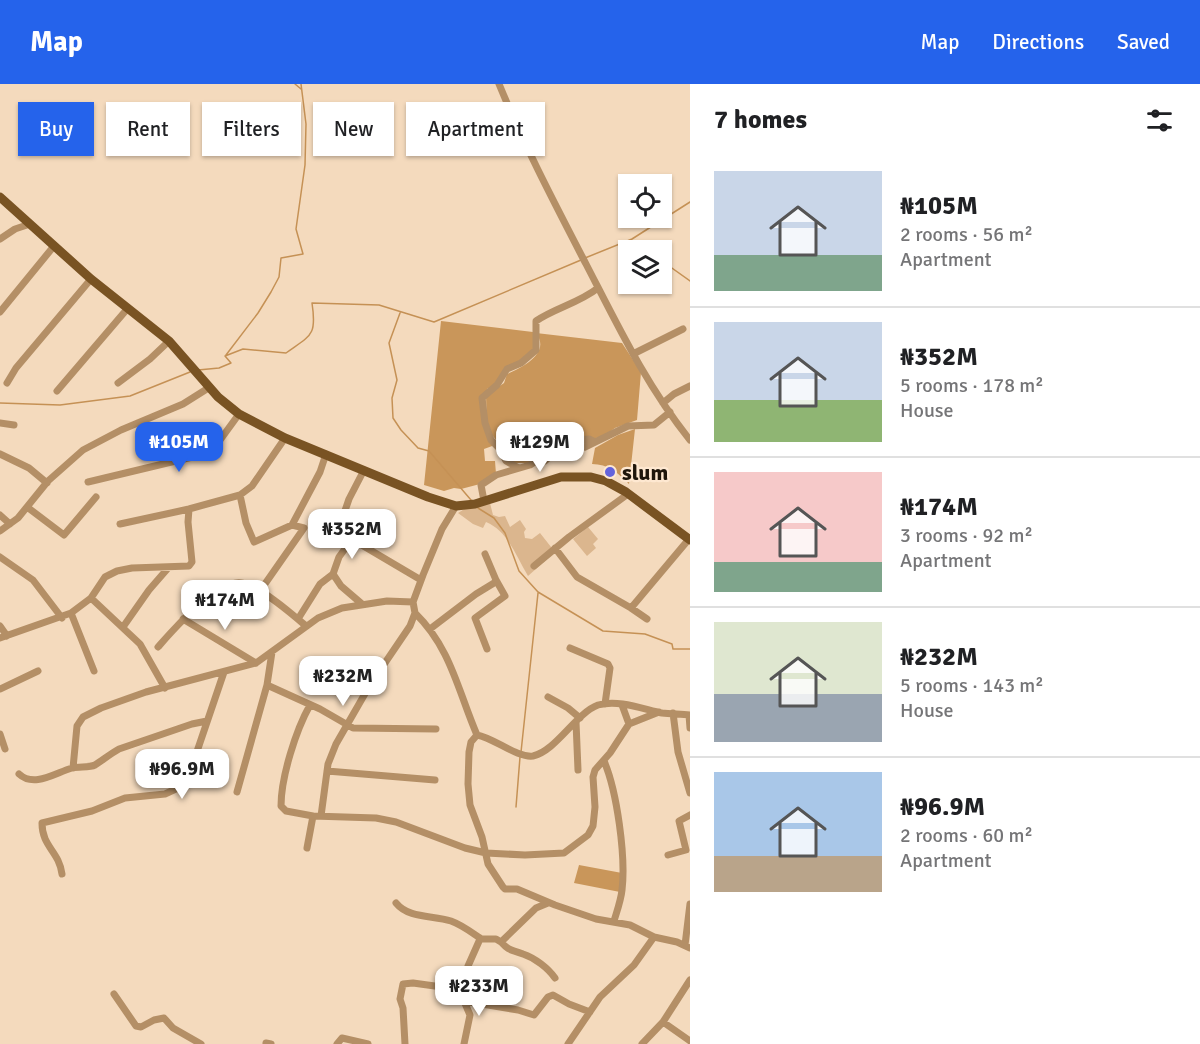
<!DOCTYPE html>
<html lang="en">
<head>
<meta charset="utf-8">
<style>
  :root { --surface:#fff; --page:#f6f6f6; --text:#202124; --muted:#757577; --line:#e0e0e0; --accent:#2563eb }
  body { margin:0; font-family:Signika,sans-serif; background:var(--page); color:var(--text); height:100vh; display:flex; flex-direction:column; font-size:22px; white-space:nowrap }
  * { box-sizing:border-box; margin:0 }
  p { font-size:20px; color:var(--muted) }
  .icon { flex:none; width:33px; height:33px; fill:none; stroke:currentColor; stroke-width:2; stroke-linecap:round; stroke-linejoin:round }
  .map { position:relative; flex:1; overflow:hidden }
  .side { display:flex; flex-direction:column; background:var(--surface); width:510px }
  .side>* { flex:none }
  .top-card { position:absolute; left:18px; top:18px; width:570px; height:54px; display:flex; gap:12px }
  .controls { position:absolute; left:618px; top:90px; display:grid; gap:12px }
  .controls a { display:grid; place-items:center; width:54px; height:54px; border-radius:0px; background:var(--surface); box-shadow:0 2px 4px #0004; font-size:30px }
  .price { position:absolute; translate:-50% -51px; padding:0 14px; border-radius:12px; background:#fff; color:#222; font-size:20px; line-height:39px; filter:drop-shadow(0 2px 3px #0008) }
  .price::after { content:''; position:absolute; left:50%; top:36px; width:18px; height:14px; margin-left:-9px; background:inherit; clip-path:polygon(0 0,100% 0,50% 100%) }
  .price.on { background:var(--accent); color:#fff }
  ul { padding:0; list-style:none }
  li { display:flex; align-items:center; gap:18px; height:150px; padding:0 24px }
  li+li { border-top:2px solid var(--line) }
  li span { display:grid; place-items:center; flex:none; width:168px; height:120px; border-radius:0px; color:#555 }
  li>.icon { margin-inline-start:auto }
  span .icon { width:72px; height:72px; fill:#fffc; stroke-width:1 }
  li b { font-size:26px }
  h2 { display:flex; justify-content:space-between; align-items:center; height:72px; padding:0 24px; font-size:26px }
  .pill { padding:0 21px; border-radius:0px; background:var(--surface); box-shadow:0 2px 4px #0004; font-size:21px; line-height:54px }
  .pill.on { background:var(--accent); color:#fff }
  header { display:flex; align-items:center; gap:36px; box-sizing:border-box; height:84px; padding:0 30px; background:var(--accent); color:#fff }
  header strong { font-size:28px }
  nav { display:flex; gap:33px; margin-inline-start:auto; font-size:21px }
  main { display:flex; flex:1; min-height:0 }
  .map>svg:first-child { display:block }
  .green { fill:#dbb68e }
  .forest { fill:#c9965a }
  .lines { fill:none; stroke-linecap:round; stroke-linejoin:round }
  .stream { stroke:#c59155; stroke-width:1.5 }
  .minor { stroke:#b48f66; stroke-width:7 }
  .major { stroke:#795323; stroke-width:9 }
  .poi-dot { fill:#6463dc; stroke:#fee8d1; stroke-width:2 }
  .labels { text-anchor:middle; stroke-width:4.5; stroke-linejoin:round; paint-order:stroke }
  .poi-label { font-size:22px; font-weight:bold; fill:#1f160b; stroke:#fee8d1; text-anchor:start }
</style>
</head>
<body>
<header>
<strong>Map</strong>
<nav><a>Map</a><a>Directions</a><a>Saved</a></nav>
</header>
<main>
<div class="map">
<svg width="690" height="960" viewBox="0 0 690 960">
  <rect width="100%" height="100%" fill="#f4dabd"/>
  <path class="green" d="M490,419L493,431L499,433L505,432L510,443L520,436L526,445L524,448L525,454L532,455L540,449L555,468L528,492C516,472 508,447 486,438L483,444L473,440L458,429L466,424Z
    M588,443L598,455L593,460L596,464L587,472L573,455Z"/>
  <path class="forest" d="M441,237L533,248L537,263L503,289L498,299L487,305L484,327L495,361L484,365L485,377H495L496,390L480,400L461,405L454,404L444,407L424,401Z
    M536,249L622,259L641,288L637,336L615,344L603,353L559,359L546,375H539L540,362H544L542,352L531,353L530,363H535V375L529,379H509L497,357L487,345L486,312L504,299L507,290C523,283 551,269 536,249Z
    M635,345L629,400C618,389 608,380 592,380L595,364L618,351Z
    M579,781L622,789L620,808L574,799Z"/>
  <g class="lines">
    <path class="stream" d="M295,0L301,5
      M633,157L647,166
      M585,174L632,155L690,118
      M662,177L690,197
      M400,229L389,259L397,296L392,314L393,334L401,346L418,364L429,367L471,416
      M226,271L258,229L271,208L279,193L281,174L303,170L296,145L305,81L306,40L301,0
      M198,286L219,284L231,279L225,272L243,265L286,269C311,251 317,252 312,219L379,221L434,238L581,176
      M0,319L60,321L130,312L190,288
      M478,424L494,434L505,449L519,487L538,508L603,547L645,550L672,560L673,565H690
      M521,668L538,509
      M516,723L520,673"/>
    <path class="minor" d="M499,0C524,61 556,122 586,180C617,240 647,303 690,356
      M0,155L15,145L30,140
      M0,228L54,162
      M633,270L683,245
      M7,299L16,284L91,195
      M118,299L150,275L169,257
      M57,307L128,224
      M663,319L674,310L690,302
      M0,339L14,341
      M585,363L628,342L654,341L670,328
      M0,370L29,384L47,399
      M536,377L537,362
      M517,383L506,377L500,365L491,356L485,339L482,314L497,301L507,285L521,279L536,266V237C555,224 579,219 598,204
      M364,386L349,415L338,447L421,496
      M88,398L209,369L215,363L239,330
      M240,411L246,439L254,458L292,441L304,444L260,507
      M484,417L481,401L496,391L530,381L536,377H545L566,358L589,355L595,358
      M27,423L64,451L96,413
      M0,431L10,440
      M120,440L189,425L240,411L252,402L285,354
      M292,441L320,388L326,370
      M0,447L18,434L48,397L83,366L121,346L183,320L210,303
      M555,464L577,493L631,524L647,535
      M0,473L33,496L62,534
      M534,482L569,453L628,410
      M333,490L341,502L362,520
      M91,514L140,560L165,604
      M631,524L689,455
      M71,529L94,587
      M415,529C451,564 458,607 477,651L471,658L469,668L468,700L470,721L482,753L488,780L503,803L505,805H517L555,821L596,835L630,841L654,853L677,858L690,864
      M183,535L256,579
      M298,535L320,500L333,490L339,473L352,455
      M0,542L7,552
      M123,543L149,506L169,483
      M430,545L476,510L494,499L496,496L485,470
      M0,554L71,529L91,514L105,493L117,487L132,484L189,482L192,478L188,438L189,425
      M158,563C173,546 216,496 241,499C259,501 292,530 306,542
      M570,564L608,580L610,584L605,620
      M487,565L475,534L505,512L496,496
      M267,601L320,625L353,644L436,645
      M0,605L38,587
      M548,613L568,624L580,634
      M310,621C296,646 281,693 281,722L286,727L313,732L376,734L396,738L465,764L486,769L525,771L564,769L588,751L593,742L595,723L593,693L595,686L610,669L629,640L659,628
      M622,621L629,640
      M673,629L678,668L690,709
      M689,631L690,644
      M576,638L578,686
      M0,650L5,665
      M477,651C494,654 517,674 533,672C556,667 576,629 598,621C618,615 643,625 662,629C671,630 681,630 690,631
      M604,677C617,707 626,773 622,806C621,816 617,827 614,837
      M73,684L77,642L83,633L101,624L146,608L256,579L318,534L342,524L387,517L413,518
      M327,687L435,696
      M19,690C34,704 55,689 72,684C79,682 89,684 95,681C103,676 110,670 119,665L192,640L207,637
      M237,708L267,601L272,568
      M321,732L328,680L336,660L370,601L410,542L415,529L413,518L423,491L442,445L456,422
      M307,764L313,732
      M668,771L686,766L679,737L690,731
      M62,790C59,767 42,763 42,739L92,727L125,714L165,710L178,704L188,694L224,588
      M396,819C409,835 433,831 451,837C462,841 471,848 480,854
      M501,858C510,868 511,865 523,870C535,874 548,884 555,894
      M685,861L690,820
      M690,896L663,938L690,957
      M114,910L136,942L141,943L154,936L164,934L173,944L201,960
      M266,959L271,960
      M337,960L342,954L368,960
      M405,960L403,924L400,915L403,900L413,899L442,903L453,908L464,917L518,926L534,931L548,913L553,911L569,920L590,928
      M464,960L470,931L464,917L463,899L468,882L480,855H496L501,858L536,824L548,819
      M568,960L600,913L634,881L654,853
      M642,960L663,938"/>
    <path class="major" d="M0,113L91,195L169,257L218,313L239,330L285,354L428,413L456,422L475,420L561,393H591L606,397L626,408L690,456"/>
  </g>
  <circle class="poi-dot" cx="610" cy="388" r="6"/>
  <g class="labels">
    <g class="poi-label">
      <text x="622" y="396">slum</text>
    </g>
  </g>
</svg>
<div class="controls">
<a><svg class="icon" aria-label="locate" viewBox="0 0 24 24"><circle cx="12" cy="12" r="6"/><path d="M12 2v4M12 18v4M2 12h4M18 12h4"/></svg></a>
<a><svg class="icon" aria-label="layers" viewBox="0 0 24 24"><path d="M12 4l9 5-9 5-9-5zM3 14l9 5 9-5"/></svg></a>
</div>
<b class="price on" style="left:179px;top:389px">₦105M</b>
<b class="price" style="left:540px;top:389px">₦129M</b>
<b class="price" style="left:352px;top:476px">₦352M</b>
<b class="price" style="left:225px;top:547px">₦174M</b>
<b class="price" style="left:343px;top:623px">₦232M</b>
<b class="price" style="left:182px;top:716px">₦96.9M</b>
<b class="price" style="left:479px;top:933px">₦233M</b>
<div class="top-card">
<a class="pill on">Buy</a>
<a class="pill">Rent</a>
<a class="pill">Filters</a>
<a class="pill">New</a>
<a class="pill">Apartment</a>
</div>
</div>
<section class="side">
<h2>7 homes<svg class="icon" aria-label="filters" viewBox="0 0 24 24"><path d="M4 7h16M4 17h16"/><circle cx="9" cy="7" r="2"/><circle cx="15" cy="17" r="2"/></svg></h2>
<ul>
<li><span style="background:linear-gradient(#c9d6e8 70%,#7fa58c 0)"><svg class="icon" aria-label="home" viewBox="0 0 24 24"><path d="M3 11l9-7 9 7M6 9v11h12V9"/></svg></span><div><b>₦105M</b><p>2 rooms · 56 m²</p><p>Apartment</p></div></li>
<li><span style="background:linear-gradient(#c9d6e8 65%,#8fb573 0)"><svg class="icon" aria-label="home" viewBox="0 0 24 24"><path d="M3 11l9-7 9 7M6 9v11h12V9"/></svg></span><div><b>₦352M</b><p>5 rooms · 178 m²</p><p>House</p></div></li>
<li><span style="background:linear-gradient(#f6c9c9 75%,#7fa58c 0)"><svg class="icon" aria-label="home" viewBox="0 0 24 24"><path d="M3 11l9-7 9 7M6 9v11h12V9"/></svg></span><div><b>₦174M</b><p>3 rooms · 92 m²</p><p>Apartment</p></div></li>
<li><span style="background:linear-gradient(#dfe7d0 60%,#9aa5b1 0)"><svg class="icon" aria-label="home" viewBox="0 0 24 24"><path d="M3 11l9-7 9 7M6 9v11h12V9"/></svg></span><div><b>₦232M</b><p>5 rooms · 143 m²</p><p>House</p></div></li>
<li><span style="background:linear-gradient(#a9c7e8 70%,#b9a48a 0)"><svg class="icon" aria-label="home" viewBox="0 0 24 24"><path d="M3 11l9-7 9 7M6 9v11h12V9"/></svg></span><div><b>₦96.9M</b><p>2 rooms · 60 m²</p><p>Apartment</p></div></li>
</ul>
</section>
</main>
</body>
</html>
